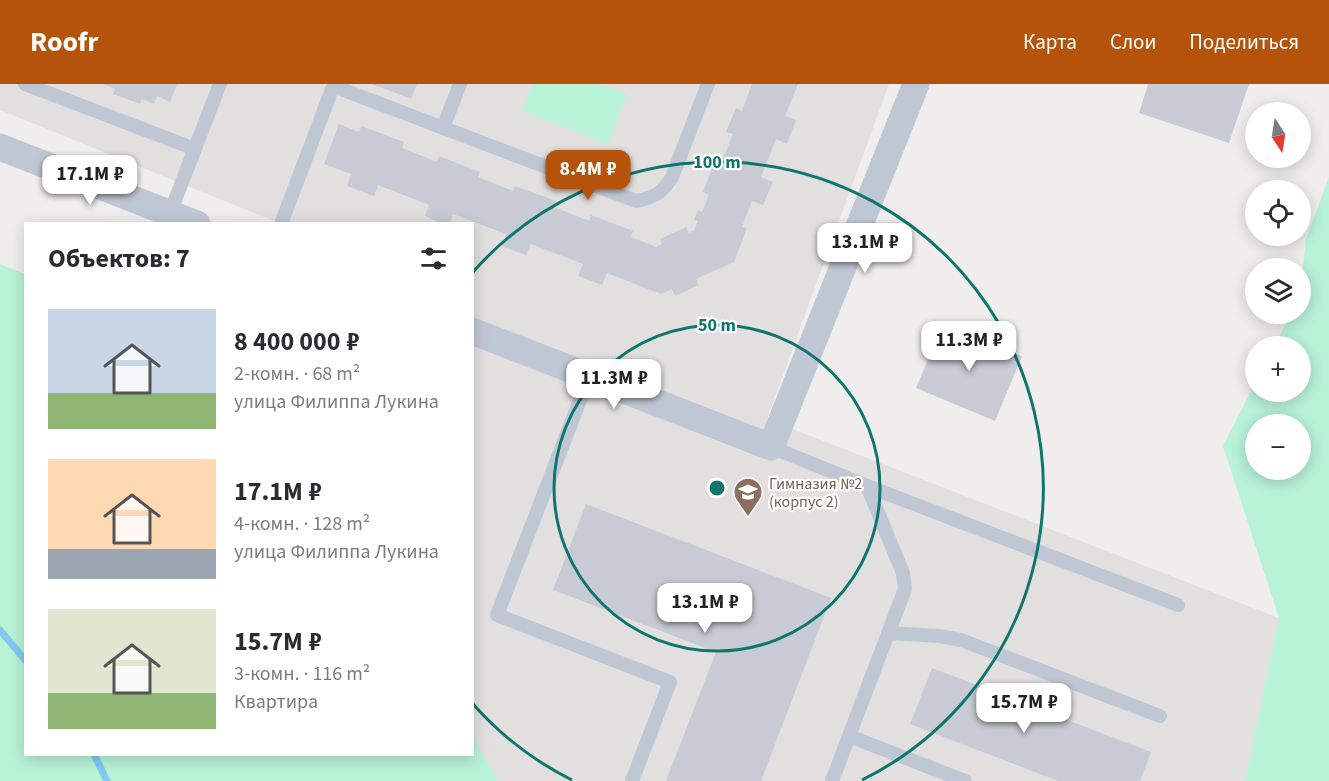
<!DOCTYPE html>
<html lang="ru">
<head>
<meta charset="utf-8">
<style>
  :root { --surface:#fff; --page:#f7f7f7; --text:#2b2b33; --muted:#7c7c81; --accent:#b45309 }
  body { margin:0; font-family:"Source Sans 3",sans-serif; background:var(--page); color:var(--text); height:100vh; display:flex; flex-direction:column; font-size:22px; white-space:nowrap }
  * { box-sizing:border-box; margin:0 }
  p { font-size:20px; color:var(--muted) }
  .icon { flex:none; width:33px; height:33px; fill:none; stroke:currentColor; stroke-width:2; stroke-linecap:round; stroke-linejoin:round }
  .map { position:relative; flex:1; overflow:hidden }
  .drawer { position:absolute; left:24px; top:138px; width:450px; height:534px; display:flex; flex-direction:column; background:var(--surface); border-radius:0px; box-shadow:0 3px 15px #0003 }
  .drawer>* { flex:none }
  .needle { width:39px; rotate:168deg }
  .buttons { position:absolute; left:1245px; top:18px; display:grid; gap:12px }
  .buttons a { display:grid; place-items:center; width:66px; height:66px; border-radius:50%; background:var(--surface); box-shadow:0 3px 15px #0003; font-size:30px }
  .price { position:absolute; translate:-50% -51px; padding:0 14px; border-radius:12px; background:#fff; color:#222; font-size:20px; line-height:39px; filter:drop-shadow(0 2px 3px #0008) }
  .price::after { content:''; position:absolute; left:50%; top:36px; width:18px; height:14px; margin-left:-9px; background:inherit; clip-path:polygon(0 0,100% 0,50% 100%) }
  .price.current { background:var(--accent); color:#fff }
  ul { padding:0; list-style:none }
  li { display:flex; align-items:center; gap:18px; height:150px; padding:0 24px }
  li span { display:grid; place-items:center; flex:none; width:168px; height:120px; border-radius:0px; color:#555 }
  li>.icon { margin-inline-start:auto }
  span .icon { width:72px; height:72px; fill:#fffc; stroke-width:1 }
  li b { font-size:26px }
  h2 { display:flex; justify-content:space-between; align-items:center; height:72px; padding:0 24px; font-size:26px }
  header { display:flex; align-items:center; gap:36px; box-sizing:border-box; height:84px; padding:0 30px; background:var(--accent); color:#fff }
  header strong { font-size:28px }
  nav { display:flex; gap:33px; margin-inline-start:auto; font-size:21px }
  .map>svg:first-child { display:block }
  .education { fill:#e2dfdf }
  .green { fill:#b8f2d7; fill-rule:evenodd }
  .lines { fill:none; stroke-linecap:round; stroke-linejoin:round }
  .stream { stroke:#82c9f2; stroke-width:7 }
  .building { fill:#c9cbd4 }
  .lane { stroke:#c0c7d4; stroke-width:14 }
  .street { stroke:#c0c7d4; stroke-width:27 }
  .ring { fill:none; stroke:#0f766e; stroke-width:3 }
  .labels { text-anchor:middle; stroke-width:4.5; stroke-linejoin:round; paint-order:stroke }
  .education-label { font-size:16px; fill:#785e54; stroke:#fff; text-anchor:start }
  .centre { fill:#0f766e; stroke:#fff; stroke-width:3 }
  .ring-label { font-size:18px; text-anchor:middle; font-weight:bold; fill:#0f766e; stroke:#fff; stroke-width:4.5; stroke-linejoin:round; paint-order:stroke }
</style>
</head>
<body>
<header>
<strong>Roofr</strong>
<nav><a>Карта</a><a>Слои</a><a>Поделиться</a></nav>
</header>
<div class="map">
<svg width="1329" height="697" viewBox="0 0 1329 697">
  <rect width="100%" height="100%" fill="#f0eeed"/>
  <path class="education" d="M0,0H889L767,335L1279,534L1245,697H498L472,653V140L279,139L0,26Z"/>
  <path class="green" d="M532,0H599L627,10L608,60L522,27Z
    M1329,93V697H1245L1279,534L1223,362L1255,299L1256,308H1300V262H1274L1291,230H1300L1301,202L1306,155ZM1256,340H1300V386H1256Z
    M0,180L25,190L26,670H472L473,653L498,697H0Z"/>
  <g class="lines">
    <path class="stream" d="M0,546L26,577
      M94,670L107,697"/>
  </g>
  <path class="building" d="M103,0H177L170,18L157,12L154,20L142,15L140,20L113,10L115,5Z
    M372,0H417L411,15Z
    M752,0H798L785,32L796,36L787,60L776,55L761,93L773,98L763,121L752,117L742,143L747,144L734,178L696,195L699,201L675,212L672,205L661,210L607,189L602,201L578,192L583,180L531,160L526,171L514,167L502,162L506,150L453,130L450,140H443L425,132L429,121L378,101L374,112L360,107L347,102L351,90L324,80L339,40L359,48L361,42L404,58L402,64L437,78L439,72L480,88L478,93L513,107L515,102L556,117L554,123L589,137L591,131L633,147L631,153L656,163L662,160L660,155L686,143L689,149L694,146L698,137L694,136L698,126L702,128L709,111L703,108L712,85L718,87L733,50L726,48L736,24L742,27Z
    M1148,0H1249L1229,59L1139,29Z
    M943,240L1022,272L995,337L916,304Z
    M586,420L831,514L761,697H666L716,568L553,506Z
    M932,584L1151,668L1140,697H1058L910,640Z"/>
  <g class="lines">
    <path class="lane" d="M25,0L195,65
      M333,2L636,117C654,114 663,108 672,93L708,0
      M443,44L460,0
      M170,129L220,0
      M281,140L334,0
      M589,293L497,531L670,598L632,697
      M771,363L867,402L1178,521
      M867,402L903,489L905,505L849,652L965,697
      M888,549L939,552L961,556L1160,632
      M832,697L849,652"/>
    <path class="street" d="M0,63L197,140
      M472,247L771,363L916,0"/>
  </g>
  <g class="ring">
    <circle cx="717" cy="404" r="163"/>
    <path d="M572 696A326 326 0 0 1 473 620M473 188A326 326 0 1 1 862 696"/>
  </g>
  <defs>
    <g id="school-pin" transform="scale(1.5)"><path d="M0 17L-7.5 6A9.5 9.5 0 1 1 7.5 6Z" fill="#8d6e63" stroke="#fff"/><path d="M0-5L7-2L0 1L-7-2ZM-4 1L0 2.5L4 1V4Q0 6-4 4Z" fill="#fff"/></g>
  </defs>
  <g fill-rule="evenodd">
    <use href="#school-pin" x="748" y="408"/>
  </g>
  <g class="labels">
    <g class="education-label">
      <text x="769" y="405">Гимназия №2<tspan x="769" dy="18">(корпус 2)</tspan></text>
    </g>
  </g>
  <circle cx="717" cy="404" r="9" class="centre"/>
  <g class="ring-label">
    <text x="717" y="84">100 m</text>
    <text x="717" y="247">50 m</text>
  </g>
</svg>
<div class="buttons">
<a><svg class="needle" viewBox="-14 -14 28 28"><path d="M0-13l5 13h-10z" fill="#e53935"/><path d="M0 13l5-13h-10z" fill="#7c7c81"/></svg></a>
<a><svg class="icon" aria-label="locate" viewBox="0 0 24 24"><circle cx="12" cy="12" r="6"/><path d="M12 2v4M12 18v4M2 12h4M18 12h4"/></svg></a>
<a><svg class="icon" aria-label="layers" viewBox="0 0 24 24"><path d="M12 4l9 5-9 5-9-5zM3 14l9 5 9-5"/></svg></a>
<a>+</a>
<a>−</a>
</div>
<b class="price current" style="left:588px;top:117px">8.4M ₽</b>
<b class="price" style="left:90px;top:122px">17.1M ₽</b>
<b class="price" style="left:865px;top:190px">13.1M ₽</b>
<b class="price" style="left:969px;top:288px">11.3M ₽</b>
<b class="price" style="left:614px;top:326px">11.3M ₽</b>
<b class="price" style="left:705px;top:550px">13.1M ₽</b>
<b class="price" style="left:1024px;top:650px">15.7M ₽</b>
<section class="drawer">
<h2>Объектов: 7<svg class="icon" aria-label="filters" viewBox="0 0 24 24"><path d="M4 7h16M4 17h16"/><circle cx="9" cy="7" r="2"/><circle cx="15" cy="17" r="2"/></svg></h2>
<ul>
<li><span style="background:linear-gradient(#c9d6e8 70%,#8fb573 0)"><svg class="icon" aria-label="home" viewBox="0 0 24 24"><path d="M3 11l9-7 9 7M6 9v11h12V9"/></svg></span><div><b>8 400 000 ₽</b><p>2-комн. · 68 m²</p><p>улица Филиппа Лукина</p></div></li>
<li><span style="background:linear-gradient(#ffd9b3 75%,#9aa5b1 0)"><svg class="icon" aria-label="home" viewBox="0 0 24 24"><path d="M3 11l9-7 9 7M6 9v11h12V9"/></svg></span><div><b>17.1M ₽</b><p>4-комн. · 128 m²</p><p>улица Филиппа Лукина</p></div></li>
<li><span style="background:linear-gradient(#dfe7d0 70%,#8fb573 0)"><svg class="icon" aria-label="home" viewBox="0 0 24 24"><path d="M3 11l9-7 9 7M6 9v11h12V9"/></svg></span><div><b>15.7M ₽</b><p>3-комн. · 116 m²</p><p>Квартира</p></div></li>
</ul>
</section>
</div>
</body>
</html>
